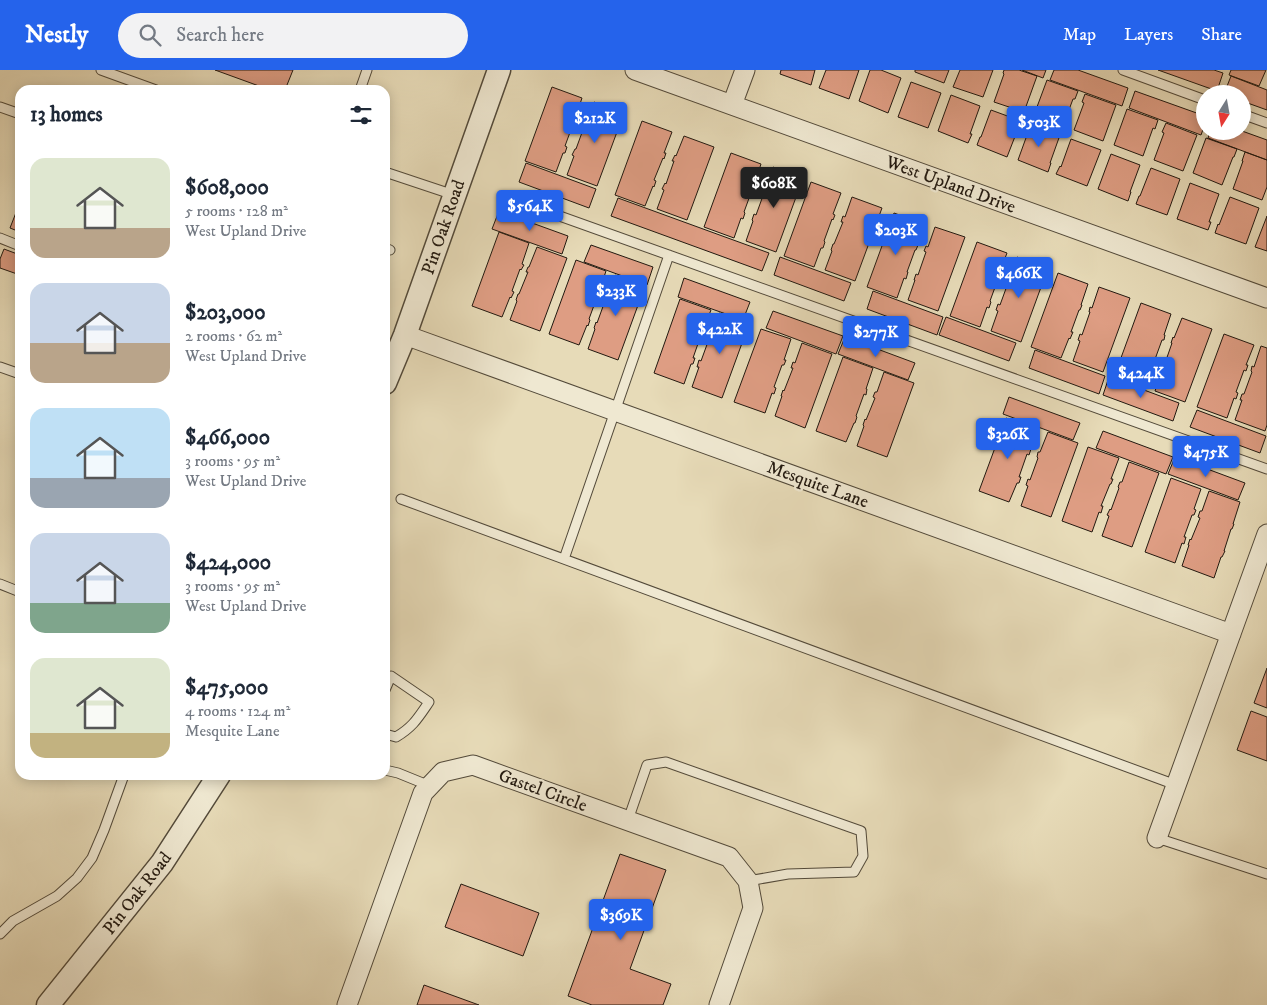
<!DOCTYPE html>
<html lang="en">
<head>
<meta charset="utf-8">
<style>
  :root { --surface:#fff; --page:#f2f2f3; --text:#1f2937; --muted:#747a83; --accent:#2563eb }
  body { margin:0; font-family:"IM FELL DW Pica",serif; background:var(--page); color:var(--text); height:100vh; display:flex; flex-direction:column; font-size:19px; white-space:nowrap }
  * { box-sizing:border-box; margin:0 }
  p { font-size:16px; color:var(--muted) }
  .icon { flex:none; width:28px; height:28px; fill:none; stroke:currentColor; stroke-width:2; stroke-linecap:round; stroke-linejoin:round }
  .map { position:relative; flex:1; overflow:hidden }
  .sheet { position:absolute; left:15px; top:15px; width:375px; height:695px; display:flex; flex-direction:column; background:var(--surface); border-radius:15px; box-shadow:0 2px 12px #0003 }
  .sheet>* { flex:none }
  .needle { width:32px; rotate:191deg }
  .tools { position:absolute; left:1196px; top:15px; display:grid; gap:10px }
  .tools a { display:grid; place-items:center; width:55px; height:55px; border-radius:50%; background:var(--surface); box-shadow:0 2px 12px #0003; font-size:25px }
  .price { position:absolute; translate:-50% -42px; padding:0 11px; border-radius:5px; background:var(--accent); color:#fff; font-size:16px; line-height:32px; filter:drop-shadow(0 1px 2px #0008) }
  .price::after { content:''; position:absolute; left:50%; top:30px; width:15px; height:11px; margin-left:-8px; background:inherit; clip-path:polygon(0 0,100% 0,50% 100%) }
  .price.active { background:#222; color:#fff }
  ul { padding:0; list-style:none }
  li { display:flex; align-items:center; gap:15px; height:125px; padding:0 15px }
  li span { display:grid; place-items:center; flex:none; width:140px; height:100px; border-radius:15px; color:#555 }
  li>.icon { margin-inline-start:auto }
  span .icon { width:60px; height:60px; fill:#fffc; stroke-width:1 }
  li b { font-size:21px }
  h2 { display:flex; justify-content:space-between; align-items:center; height:60px; padding:0 15px; font-size:21px }
  header { display:flex; align-items:center; gap:30px; box-sizing:border-box; height:70px; padding:0 25px; background:var(--accent); color:#fff }
  header strong { font-size:24px }
  nav { display:flex; gap:28px; margin-inline-start:auto; font-size:18px }
  .search { width:350px; height:45px; background:var(--page); display:flex; align-items:center; gap:12px; box-sizing:border-box; padding:0 18px; border-radius:28px; color:var(--muted); font-size:19px }
  .map>svg:first-child { display:block }
  .building { fill:#de9d83; stroke:#221910 }
  .lines { fill:none; stroke-linecap:round; stroke-linejoin:round }
  .service-casing { stroke:#534a3a; stroke-width:11 }
  .minor-casing { stroke:#534a3a; stroke-width:21 }
  .tertiary-casing { stroke:#534a3a; stroke-width:25 }
  .service { stroke:#efe8d1; stroke-width:9 }
  .minor { stroke:#efe8d1; stroke-width:19 }
  .tertiary { stroke:#efe8d1; stroke-width:22 }
  .labels { text-anchor:middle; stroke-width:4.5; stroke-linejoin:round; paint-order:stroke }
  .street-label { font-size:18px; fill:#221910; stroke:#efe8d1 }
</style>
</head>
<body>
<header>
<strong>Nestly</strong>
<div class="search"><svg class="icon" aria-label="search" viewBox="0 0 24 24"><circle cx="10" cy="10" r="6"/><path d="M15 15l6 6"/></svg>Search here</div>
<nav><a>Map</a><a>Layers</a><a>Share</a></nav>
</header>
<div class="map">
<svg width="1267" height="935" viewBox="0 0 1267 935">
  <rect width="100%" height="100%" fill="#e7dbb8"/>
  <filter id="stains"><feTurbulence type="fractalNoise" baseFrequency=".004" numOctaves="4"/><feColorMatrix values="0 0 0 0 .2 0 0 0 0 .09 0 0 0 0 .02 0 0 0 .5 -.17"/></filter>
  <radialGradient id="worn" r=".72"><stop offset=".6" stop-color="#630" stop-opacity="0"/><stop offset="1" stop-color="#630" stop-opacity=".3"/></radialGradient>
  <path class="building" d="M215,0H293L285,20H270Z
    M781,0H815L811,15L780,4Z
    M826,0H859L849,29L819,18Z
    M870,0H881L901,8L888,43L859,31Z
    M915,0H949L944,13L915,2Z
    M960,0H993L983,27L953,17Z
    M1004,0H1019L1037,6L1024,42L994,32L1004,4L1003,3Z
    M1022,0H1046L1043,8Z
    M1054,0H1078L1128,18L1122,36L1050,10Z
    M1158,0H1214L1223,3L1217,21Z
    M1231,0H1266L1259,16L1229,5Z
    M1231,6L1267,20V40L1242,31V24H1224Z
    M1047,10L1078,21L1075,29H1073L1063,56L1034,45Z
    M911,12L941,23L928,58L898,47Z
    M552,17L582,28L575,49L576,50L575,55L573,54L565,76L567,77L565,83H563L556,102L525,91Z
    M1135,21L1205,46V54L1201,65L1129,38Z
    M1085,24L1116,35L1103,71L1074,60L1084,33L1082,32Z
    M951,25L980,36L970,64H972L968,73L938,61Z
    M594,32L624,43L597,116L567,105L574,86L572,85L575,79H576L584,57H583L585,52H587Z
    M1127,39L1158,50L1155,59L1153,58L1143,86L1114,75Z
    M991,40L1021,51L1007,87L977,75L980,67H981Z
    M642,51L672,62L664,83H666L664,89L663,88L654,110L656,111L654,117L653,116L645,136L615,125Z
    M1166,53L1197,65L1183,101L1154,90L1164,63L1162,62Z
    M1031,54L1060,65L1050,93H1051L1048,102L1018,90Z
    M1210,61H1242L1267,70V90L1208,68Z
    M684,66L714,77L687,150L657,139L664,120L662,119L665,113L666,114L674,91H672L675,85L676,86Z
    M1206,68L1237,79L1234,87H1233L1222,115L1193,103Z
    M1071,69L1101,80L1087,116L1056,104L1060,96L1061,97Z
    M1245,82L1267,90V117L1262,130L1233,119L1243,91H1242Z
    M731,83L761,94L754,115H755L754,120H752L744,142L745,143L743,149L741,148L734,168L704,157Z
    M1111,84L1140,95L1130,122H1131L1128,131L1098,119Z
    M526,93L596,119L589,138L519,112Z
    M773,97L803,108L776,182L746,171L753,151L752,150L754,144L756,145L764,123L762,122L764,117L765,118Z
    M1151,98L1180,109L1167,145L1136,134L1139,126H1140Z
    M811,112L841,123L833,144L835,145L833,150L832,149L824,171L825,172L823,178H821L814,197L784,186Z
    M1190,113L1219,124L1209,152H1211L1208,160L1177,149Z
    M852,127L882,138L855,211L825,200L832,181L831,180L833,174H834L843,152H841L843,146L845,147Z
    M1230,127L1259,138L1246,174L1215,163L1218,154L1219,155Z
    M618,128L769,183L762,201L611,146Z
    M17,140L20,142V162L10,158Z
    M499,141L568,166L562,184L492,159Z
    M894,143L924,154L916,174L918,175L916,180H915L907,202H908L906,209L904,208L897,228L867,217Z
    M1267,146V181L1255,177Z
    M935,157L965,167L938,241L908,230L915,210H914L916,204L918,205L926,182L924,181L926,176L928,177Z
    M499,162L529,173L522,194L524,195L521,200L520,199L512,221L514,222L511,228L510,227L502,247L472,236Z
    M977,172L1007,183L999,204H1001L999,209H998L990,231L991,232L989,238L987,237L980,257L950,246Z
    M591,175L653,197L647,215L584,192Z
    M537,177L567,188L540,261L510,250L517,231L516,230L518,224H519L528,202H526L528,197H529Z
    M4,179L20,185V205L0,198V189Z
    M780,187L851,213L844,231L774,205Z
    M1017,187L1048,198L1021,272L991,261L998,241L996,240L998,234L1000,235L1008,213L1006,212L1008,207L1010,208Z
    M576,190L606,201L599,222H600L598,228L597,227L589,249L590,250L588,256L587,255L579,275L549,264Z
    M1058,203L1088,214L1081,235H1082L1080,240H1079L1071,262H1073L1070,269L1069,268L1061,288L1031,277Z
    M615,205L645,216L618,290L588,279L595,259L594,258L596,252L597,253L605,231L604,230L606,225H607Z
    M684,208L750,232L743,250L678,227Z
    M1099,217L1130,228L1103,302L1073,291L1080,271L1078,270L1080,264L1082,265L1090,242H1089L1090,237L1092,238Z
    M873,221L943,247L937,265L867,239Z
    M680,229L711,240L703,260L705,261L703,266L701,265L693,288H695L693,294H691L684,314L654,303Z
    M1141,233L1171,244L1164,265H1165L1164,270H1162L1154,292H1156L1153,299L1152,298L1145,318L1114,307Z
    M773,241L843,266L836,284L766,258Z
    M719,243L749,254L722,328L692,317L699,297H697L699,290L701,291L709,269L708,268L710,263L711,264Z
    M946,247L1016,273L1009,291L939,265Z
    M1182,248L1212,259L1185,332L1155,321L1162,301H1161L1163,295L1164,296L1172,273H1171L1173,267L1174,268Z
    M761,259L791,269L784,290H786L784,295H782L774,317L776,318L774,324L772,323L765,343L734,332Z
    M1224,264L1254,275L1246,295H1248L1246,301L1244,300L1236,322L1238,323L1236,329L1234,328L1227,348L1197,337Z
    M845,267L915,293L908,310L838,284Z
    M802,273L832,284L805,358L775,346L782,326H781L783,320L784,321L793,298H791L793,292L795,293Z
    M1261,276L1267,278V355L1265,361L1235,350L1242,330H1240L1242,324H1244L1252,302L1251,301L1252,296L1254,297Z
    M1035,280L1105,306L1099,324L1029,298Z
    M843,287L873,298L866,319H867L866,325L864,324L856,346L857,347L855,353H854L846,372L816,361Z
    M884,302L914,313L887,387L857,376L864,356L863,355L865,349L866,350L875,328L873,327L875,322H877Z
    M1109,307L1179,333L1173,351L1103,325Z
    M1009,327L1080,353L1073,370L1003,344Z
    M1197,340L1266,366L1260,383L1190,357Z
    M1006,348L1036,359L1029,379H1031L1029,385L1027,384L1019,407H1021L1019,413H1017L1009,432L979,421Z
    M1103,361L1173,387L1166,404L1096,378Z
    M1048,362L1078,373L1051,447L1021,436L1028,416L1026,415L1028,409L1030,410L1038,388L1037,387L1038,382H1040Z
    M1088,377L1119,388L1111,409H1113L1111,414H1110L1101,436H1103L1101,443L1099,442L1092,462L1062,451Z
    M1175,387L1245,413L1238,430L1168,404Z
    M1129,392L1159,403L1132,477L1102,466L1109,446L1107,445L1110,439L1111,440L1119,418L1118,417L1120,412H1122Z
    M1171,408L1201,419L1194,439L1196,440L1194,445H1192L1184,467H1186L1184,474L1182,473L1175,493L1145,482Z
    M1209,421L1240,432L1233,454H1234L1232,459H1231L1224,481H1225L1222,487H1221L1214,508L1182,496L1189,475H1188L1190,469L1191,470L1200,448L1198,447L1200,441H1202Z
    M1267,598V638L1254,633Z
    M1251,641L1267,647V691L1237,680Z
    M620,784L666,800L630,899L671,914L663,935H592L568,926Z
    M461,814L539,843L523,886L445,857Z
    M424,915L479,935H417Z"/>
  <g class="lines">
    <g class="service-casing">
      <path id="service" d="M101,0L156,20
        M1123,0L1205,30
        M360,20L367,0
        M0,37L20,44
        M1242,44L1267,53
        M385,102L454,125
        M512,129L1267,399
        M0,168L20,176
        M385,178L390,180
        M0,297L20,304
        M401,429L1176,715
        M564,489L669,185
        M0,514L20,522
        M385,620L391,606L429,632C418,648 413,657 396,667L385,664
        M385,700L398,703L430,716
        M628,750L647,695L666,692L861,761L863,786L854,802L788,804L748,811
        M1157,768L1267,804
        M0,864L13,851L57,826L77,808L92,788L104,760L124,705"/>
    </g>
    <g class="minor-casing">
      <path id="minor" d="M635,0L1267,228
        M732,35L745,0
        M405,265L1231,564
        M1157,768L1267,464
        M347,935L423,723L443,702L473,695L729,787L748,811L753,838L719,935"/>
    </g>
    <g class="tertiary-casing">
      <path id="tertiary" d="M385,313L405,265L499,0
        M48,935L162,793L219,705"/>
    </g>
    <use href="#service" class="service"/>
    <use href="#minor" class="minor"/>
    <use href="#tertiary" class="tertiary"/>
  </g>
  <g class="labels">
    <g class="street-label">
      <text transform="translate(951 114) rotate(20)" y="6">West Upland Drive</text>
      <text transform="translate(443 157) rotate(-71)" y="6">Pin Oak Road</text>
      <text transform="translate(818 414) rotate(20)" y="6">Mesquite Lane</text>
      <text transform="translate(543 720) rotate(20)" y="6">Gastel Circle</text>
      <text transform="translate(137 823) rotate(-52)" y="6">Pin Oak Road</text>
    </g>
  </g>
  <rect width="100%" height="100%" filter="url(#stains)"/>
  <rect width="100%" height="100%" fill="url(#worn)"/>
</svg>
<div class="tools">
<a><svg class="needle" viewBox="-14 -14 28 28"><path d="M0-13l5 13h-10z" fill="#e53935"/><path d="M0 13l5-13h-10z" fill="#747a83"/></svg></a>
</div>
<b class="price" style="left:595px;top:74px">$212K</b>
<b class="price" style="left:1039px;top:78px">$503K</b>
<b class="price active" style="left:774px;top:139px">$608K</b>
<b class="price" style="left:530px;top:162px">$564K</b>
<b class="price" style="left:896px;top:186px">$203K</b>
<b class="price" style="left:1019px;top:229px">$466K</b>
<b class="price" style="left:616px;top:247px">$233K</b>
<b class="price" style="left:720px;top:285px">$422K</b>
<b class="price" style="left:876px;top:288px">$277K</b>
<b class="price" style="left:1141px;top:329px">$424K</b>
<b class="price" style="left:1008px;top:390px">$326K</b>
<b class="price" style="left:1206px;top:408px">$475K</b>
<b class="price" style="left:621px;top:871px">$369K</b>
<section class="sheet">
<h2>13 homes<svg class="icon" aria-label="filters" viewBox="0 0 24 24"><path d="M4 7h16M4 17h16"/><circle cx="9" cy="7" r="2"/><circle cx="15" cy="17" r="2"/></svg></h2>
<ul>
<li><span style="background:linear-gradient(#dfe7d0 70%,#b9a48a 0)"><svg class="icon" aria-label="home" viewBox="0 0 24 24"><path d="M3 11l9-7 9 7M6 9v11h12V9"/></svg></span><div><b>$608,000</b><p>5 rooms · 128 m²</p><p>West Upland Drive</p></div></li>
<li><span style="background:linear-gradient(#c9d6e8 60%,#b9a48a 0)"><svg class="icon" aria-label="home" viewBox="0 0 24 24"><path d="M3 11l9-7 9 7M6 9v11h12V9"/></svg></span><div><b>$203,000</b><p>2 rooms · 62 m²</p><p>West Upland Drive</p></div></li>
<li><span style="background:linear-gradient(#bfe0f5 70%,#9aa5b1 0)"><svg class="icon" aria-label="home" viewBox="0 0 24 24"><path d="M3 11l9-7 9 7M6 9v11h12V9"/></svg></span><div><b>$466,000</b><p>3 rooms · 95 m²</p><p>West Upland Drive</p></div></li>
<li><span style="background:linear-gradient(#c9d6e8 70%,#7fa58c 0)"><svg class="icon" aria-label="home" viewBox="0 0 24 24"><path d="M3 11l9-7 9 7M6 9v11h12V9"/></svg></span><div><b>$424,000</b><p>3 rooms · 95 m²</p><p>West Upland Drive</p></div></li>
<li><span style="background:linear-gradient(#dfe7d0 75%,#c2b280 0)"><svg class="icon" aria-label="home" viewBox="0 0 24 24"><path d="M3 11l9-7 9 7M6 9v11h12V9"/></svg></span><div><b>$475,000</b><p>4 rooms · 124 m²</p><p>Mesquite Lane</p></div></li>
</ul>
</section>
</div>
</body>
</html>
